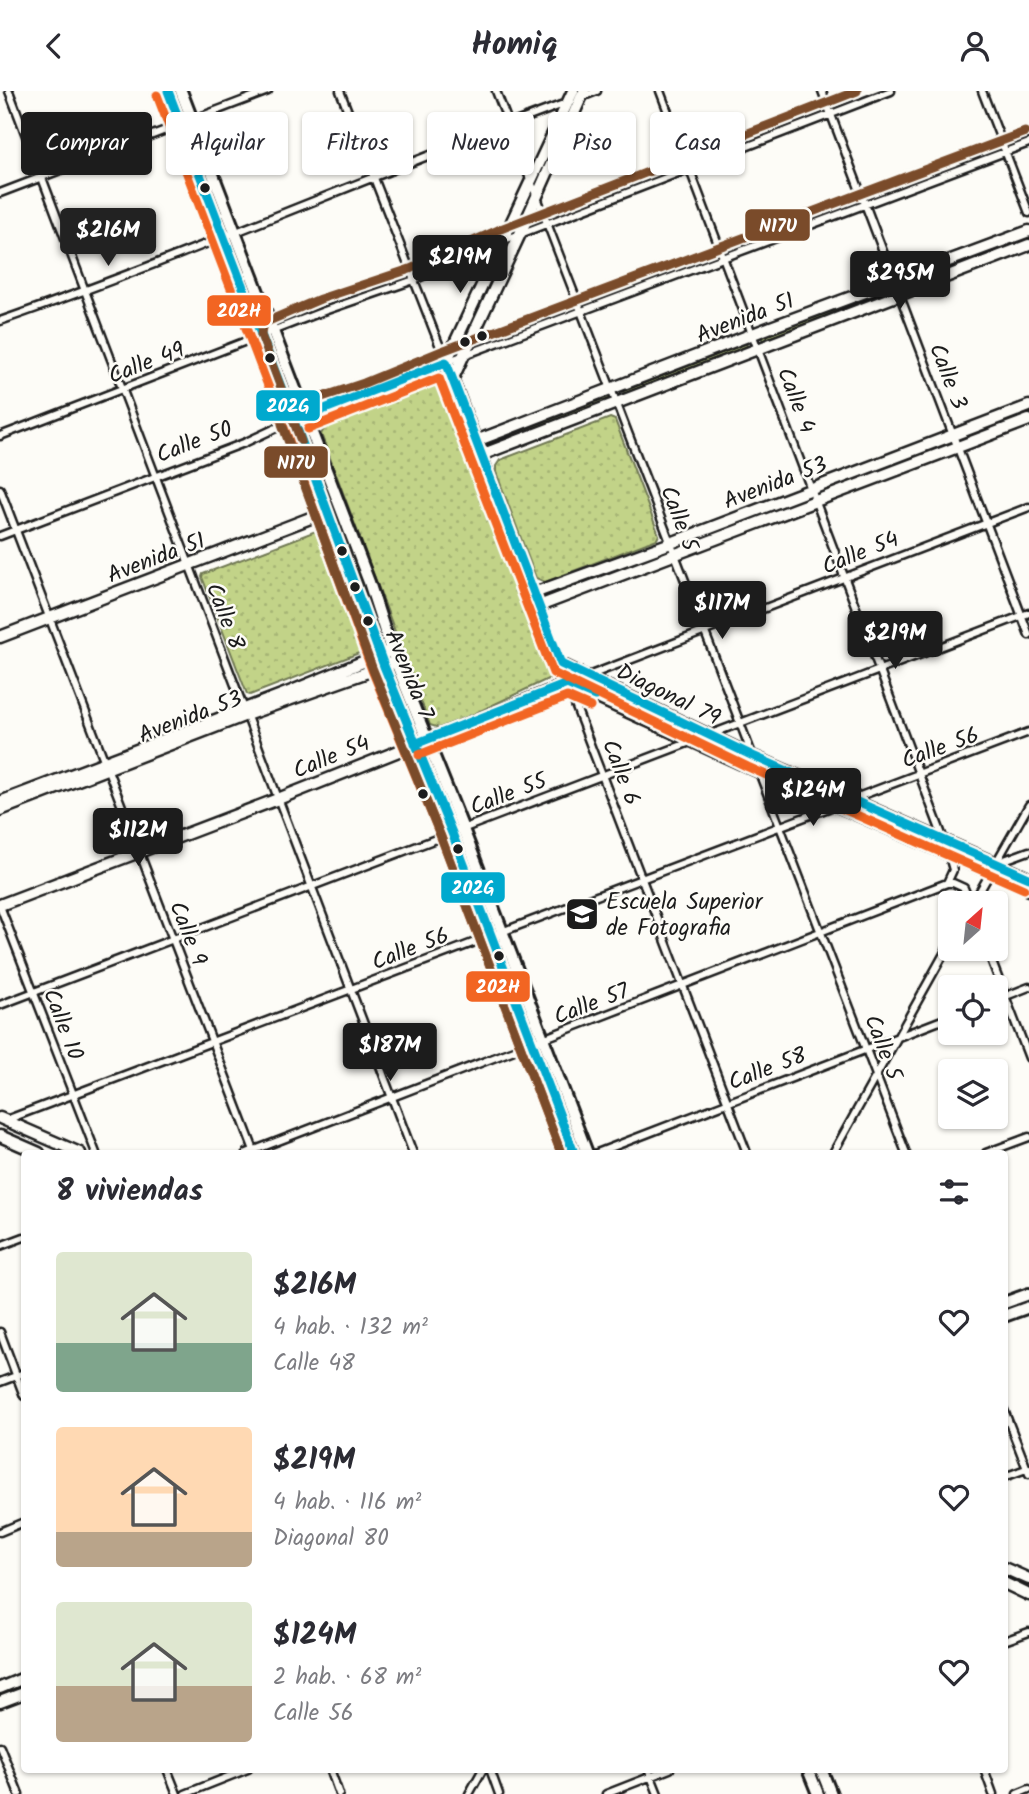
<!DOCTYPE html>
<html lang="es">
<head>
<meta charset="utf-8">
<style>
  :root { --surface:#fff; --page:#f2f2f3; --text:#2b2b33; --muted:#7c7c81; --accent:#1c1c1c }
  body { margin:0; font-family:Kalam,sans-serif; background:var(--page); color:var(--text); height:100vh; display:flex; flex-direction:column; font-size:26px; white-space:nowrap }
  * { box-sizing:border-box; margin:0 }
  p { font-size:23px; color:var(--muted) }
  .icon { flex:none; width:38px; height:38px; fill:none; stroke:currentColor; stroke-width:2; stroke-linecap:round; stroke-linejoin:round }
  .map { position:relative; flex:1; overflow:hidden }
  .side { position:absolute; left:21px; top:1059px; width:987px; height:623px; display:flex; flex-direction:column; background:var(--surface); border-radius:7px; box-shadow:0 2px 5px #0004 }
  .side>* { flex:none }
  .top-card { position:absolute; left:21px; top:21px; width:987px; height:63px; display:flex; gap:14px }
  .needle { width:46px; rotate:27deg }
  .fabs { position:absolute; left:938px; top:800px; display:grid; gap:14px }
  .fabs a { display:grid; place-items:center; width:70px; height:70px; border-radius:7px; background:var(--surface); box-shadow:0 2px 5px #0004; font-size:35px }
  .price { position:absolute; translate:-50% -60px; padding:0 16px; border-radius:7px; background:var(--accent); color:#fff; font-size:23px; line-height:46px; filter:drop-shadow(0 2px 4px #0008) }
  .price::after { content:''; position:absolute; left:50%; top:42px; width:21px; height:16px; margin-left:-10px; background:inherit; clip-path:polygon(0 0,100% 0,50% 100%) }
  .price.on { background:#222; color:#fff }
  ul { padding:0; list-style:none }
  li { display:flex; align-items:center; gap:21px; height:175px; padding:0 35px }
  li span { display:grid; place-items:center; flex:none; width:196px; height:140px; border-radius:7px; color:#555 }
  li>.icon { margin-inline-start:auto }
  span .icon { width:84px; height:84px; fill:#fffc; stroke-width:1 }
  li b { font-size:30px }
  h2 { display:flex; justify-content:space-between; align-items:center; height:84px; padding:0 35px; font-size:30px }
  .pill { padding:0 24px; border-radius:7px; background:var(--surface); box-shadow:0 2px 5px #0004; font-size:24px; line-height:63px }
  .pill.on { background:var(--accent); color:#fff }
  header { display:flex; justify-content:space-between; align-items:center; height:91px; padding:0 35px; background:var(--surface); font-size:32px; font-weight:700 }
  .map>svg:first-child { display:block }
  .grass { fill:url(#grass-dots); stroke:#6f7852; stroke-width:2 }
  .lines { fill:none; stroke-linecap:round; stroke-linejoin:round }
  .street-casing { stroke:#1c1c1c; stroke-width:11 }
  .secondary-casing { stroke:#1c1c1c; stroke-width:15 }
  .primary-casing { stroke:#1c1c1c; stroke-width:16 }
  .street { stroke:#fdfcf7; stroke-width:6 }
  .secondary { stroke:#fdfcf7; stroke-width:10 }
  .primary { stroke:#fdfcf7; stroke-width:10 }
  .bus-1-casing { stroke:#fdfcf7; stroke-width:14 }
  .bus-2-casing { stroke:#fdfcf7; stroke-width:14 }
  .bus-3-casing { stroke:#fdfcf7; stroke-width:14 }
  .bus-1 { stroke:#00a9ce; stroke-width:9 }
  .bus-2 { stroke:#f26522; stroke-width:9 }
  .bus-3 { stroke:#7a4b2a; stroke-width:9 }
  .bus-dot { fill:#1c1c1c; stroke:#fdfcf7; stroke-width:2.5 }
  .labels { text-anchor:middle; stroke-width:5; stroke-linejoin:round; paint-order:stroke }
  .street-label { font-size:23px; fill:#1c1c1c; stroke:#fdfcf7 }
  .poi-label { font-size:23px; fill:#1c1c1c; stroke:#fdfcf7; text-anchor:start }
  .line-badge { stroke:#fdfcf7; stroke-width:2.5 }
  .badge-label { font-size:19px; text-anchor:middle; font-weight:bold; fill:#fff }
</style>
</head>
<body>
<header><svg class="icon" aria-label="back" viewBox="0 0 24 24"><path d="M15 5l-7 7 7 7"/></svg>Homiq<svg class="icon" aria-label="person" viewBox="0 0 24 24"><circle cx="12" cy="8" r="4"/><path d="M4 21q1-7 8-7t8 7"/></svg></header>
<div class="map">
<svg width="1029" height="1703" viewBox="0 0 1029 1703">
  <defs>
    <pattern id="grass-dots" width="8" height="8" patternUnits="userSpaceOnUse" patternTransform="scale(1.75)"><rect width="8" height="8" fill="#c2d388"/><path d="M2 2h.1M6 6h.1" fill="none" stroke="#a6b575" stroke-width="1.8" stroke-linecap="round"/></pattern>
  </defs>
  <rect width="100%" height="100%" fill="#fdfcf7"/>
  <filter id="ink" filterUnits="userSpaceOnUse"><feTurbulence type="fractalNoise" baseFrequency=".0143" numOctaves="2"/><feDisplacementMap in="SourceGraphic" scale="14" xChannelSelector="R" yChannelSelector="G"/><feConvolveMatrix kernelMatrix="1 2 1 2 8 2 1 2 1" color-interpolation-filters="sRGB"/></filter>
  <g filter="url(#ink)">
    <path class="grass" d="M1027,145L1028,150L904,197L903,192Z
      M885,198L887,203L763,250L761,245Z
      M746,252L748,257L624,304L623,300Z
      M437,290L448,296L552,581L550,587L442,638L430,634L321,343L327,334Z
      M610,304L612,309L488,356L486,351Z
      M610,327L615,329L659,444L657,448L545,491L536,487L496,381V375L500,369Z
      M321,438L323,439L368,557L367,559L250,604L247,603L202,486L203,483Z"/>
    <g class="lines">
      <g class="street-casing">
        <path id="street" d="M9,0L413,1062
          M340,0L446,271L1029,52
          M496,0L906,1062
          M660,0L944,749
          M822,0L1029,544
          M982,0L1029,122
          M582,6L597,0
          M0,102L268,0
          M0,230C192,163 378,81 569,11
          M0,345L324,220L414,189L502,150L891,0
          M0,398L255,1062
          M0,445L244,352L293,329
          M996,772L1029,760
          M947,792L953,779L949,765
          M973,812L1029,714
          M0,815L96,1062
          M987,858L1029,967
          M996,909L1029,896
          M0,914L1029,522
          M6,1029L1029,641
          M247,1062L947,792H953L964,797L970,812
          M597,1062L950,926
          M747,1062L567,593L1029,416
          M833,1062L950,852
          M986,1062L1029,1046
          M0,1155L24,1146
          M0,1241L24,1305
          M0,1291L24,1282
          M1004,1319L1029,1383
          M1004,1386L1029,1377
          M0,1441L24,1431
          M1004,1550L1029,1541
          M0,1655L19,1703
          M167,1678L177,1703
          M330,1678L339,1703
          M490,1678L499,1703
          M648,1678L658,1703
          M984,1678L993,1703
          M185,1703L248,1678
          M469,1703L483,1678
          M606,1703L670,1678
          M1017,1703L1029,1698"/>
      </g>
      <g class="secondary-casing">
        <path id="secondary" d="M446,271L567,593
          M446,271L573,0
          M453,287L520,143L584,0
          M293,329L368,303L446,271
          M476,350L771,236L1029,140
          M481,364L1029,154
          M534,502L671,452L1029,315
          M539,515L1029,329
          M0,546L326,421
          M561,573L753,665L1029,787
          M567,593L759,681L1029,799
          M0,711L292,600L387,561
          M0,719L246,624L396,571
          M0,814L278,708L567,593
          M0,1027L80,1062
          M0,1045L39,1062
          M1004,1477L1029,1488
          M1004,1492L1029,1504
          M0,1597L24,1587
          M0,1611L24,1602"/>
      </g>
      <g class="primary-casing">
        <path id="primary" d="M168,0L299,343L384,575L452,742L574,1062
          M181,0L369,491L391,559L463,738L587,1062
          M1004,1212L1029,1203
          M1004,1225L1029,1216
          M808,1678L818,1703
          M821,1678L831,1703"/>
      </g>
      <use href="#street" class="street"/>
      <use href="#secondary" class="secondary"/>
      <use href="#primary" class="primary"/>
      <g class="bus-1-casing">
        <path id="bus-1" d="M168,0L299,343L384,575L452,742L574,1062
          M304,326L446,271L561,573L753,665L1029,787
          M415,653L567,593L595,605"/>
      </g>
      <g class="bus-2-casing">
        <path id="bus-2" d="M157,4L288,347L372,579L441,746L561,1062
          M308,338L439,287L553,582L748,676L1024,798
          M419,664L567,606L590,616"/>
      </g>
      <g class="bus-3-casing">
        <path id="bus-3" d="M301,350L261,244L262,236L266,231L320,208L410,178L498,139L857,0
          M561,1062L441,746L373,579L282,333V324L289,317L364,292L442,260L1025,41"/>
      </g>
      <use href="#bus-1" class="bus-1"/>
      <use href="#bus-2" class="bus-2"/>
      <use href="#bus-3" class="bus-3"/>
    </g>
  </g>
  <defs>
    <g id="university-square" transform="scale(1.75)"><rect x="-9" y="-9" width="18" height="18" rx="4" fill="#1c1c1c" stroke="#fdfcf7"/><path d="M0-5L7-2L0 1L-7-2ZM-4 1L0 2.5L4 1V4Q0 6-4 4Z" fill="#fff"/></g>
  </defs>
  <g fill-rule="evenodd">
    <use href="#university-square" x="582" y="823"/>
  </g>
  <g class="bus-dot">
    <circle cx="205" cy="97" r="6"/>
    <circle cx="482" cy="245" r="6"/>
    <circle cx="465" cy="251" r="6"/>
    <circle cx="270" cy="267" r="6"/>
    <circle cx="342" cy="460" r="6"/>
    <circle cx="355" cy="496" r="6"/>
    <circle cx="368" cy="530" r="6"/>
    <circle cx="423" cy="703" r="6"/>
    <circle cx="458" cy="758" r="6"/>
    <circle cx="499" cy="865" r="6"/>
  </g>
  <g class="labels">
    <g class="street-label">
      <text transform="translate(745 226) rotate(-21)" y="8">Avenida 51</text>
      <text transform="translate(146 271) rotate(-21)" y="8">Calle 49</text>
      <text transform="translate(949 285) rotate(69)" y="8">Calle 3</text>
      <text transform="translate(797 309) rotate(69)" y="8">Calle 4</text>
      <text transform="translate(194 350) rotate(-21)" y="8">Calle 50</text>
      <text transform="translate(775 391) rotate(-21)" y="8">Avenida 53</text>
      <text transform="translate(680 427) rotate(69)" y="8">Calle 5</text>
      <text transform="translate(860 461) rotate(-22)" y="8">Calle 54</text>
      <text transform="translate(156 466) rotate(-21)" y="8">Avenida 51</text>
      <text transform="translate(226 525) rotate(69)" y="8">Calle 8</text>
      <text transform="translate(410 583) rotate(68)" y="8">Avenida 7</text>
      <text transform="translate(669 603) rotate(26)" y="8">Diagonal 79</text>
      <text transform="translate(190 625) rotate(-21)" y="8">Avenida 53</text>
      <text transform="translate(940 656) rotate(-20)" y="8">Calle 56</text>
      <text transform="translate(331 665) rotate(-22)" y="8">Calle 54</text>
      <text transform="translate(622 681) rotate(69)" y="8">Calle 6</text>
      <text transform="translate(508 702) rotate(-21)" y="8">Calle 55</text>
      <text transform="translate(189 842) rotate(69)" y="8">Calle 9</text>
      <text transform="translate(410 857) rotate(-21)" y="8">Calle 56</text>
      <text transform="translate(591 912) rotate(-21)" y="8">Calle 57</text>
      <text transform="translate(64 933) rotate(69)" y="8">Calle 10</text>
      <text transform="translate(884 956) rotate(69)" y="8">Calle 5</text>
      <text transform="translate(767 977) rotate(-21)" y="8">Calle 58</text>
    </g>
    <g class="poi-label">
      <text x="606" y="818">Escuela Superior<tspan x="606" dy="26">de Fotografia</tspan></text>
    </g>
  </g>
  <g class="line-badge">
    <rect x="744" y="117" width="67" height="34" rx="7" fill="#7a4b2a"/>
    <rect x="206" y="203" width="66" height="33" rx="7" fill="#f26522"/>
    <rect x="255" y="298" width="66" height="33" rx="7" fill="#00a9ce"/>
    <rect x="263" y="354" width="66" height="34" rx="7" fill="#7a4b2a"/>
    <rect x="440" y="780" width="66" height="33" rx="7" fill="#00a9ce"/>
    <rect x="465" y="879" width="66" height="33" rx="7" fill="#f26522"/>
  </g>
  <g class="badge-label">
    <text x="778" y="141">N17U</text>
    <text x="239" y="226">202H</text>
    <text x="288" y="321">202G</text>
    <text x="296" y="378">N17U</text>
    <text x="473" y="803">202G</text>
    <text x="498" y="902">202H</text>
  </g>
</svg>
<div class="fabs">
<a><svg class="needle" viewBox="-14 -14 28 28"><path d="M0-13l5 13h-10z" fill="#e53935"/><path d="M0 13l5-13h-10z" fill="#7c7c81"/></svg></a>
<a><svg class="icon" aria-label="locate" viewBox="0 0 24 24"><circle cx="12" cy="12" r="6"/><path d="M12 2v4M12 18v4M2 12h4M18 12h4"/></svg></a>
<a><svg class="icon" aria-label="layers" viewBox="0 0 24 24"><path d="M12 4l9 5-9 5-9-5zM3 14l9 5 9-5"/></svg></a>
</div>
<b class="price on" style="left:108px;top:177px">$216M</b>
<b class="price" style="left:460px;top:204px">$219M</b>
<b class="price" style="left:900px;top:220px">$295M</b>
<b class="price" style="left:722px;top:550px">$117M</b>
<b class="price" style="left:895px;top:580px">$219M</b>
<b class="price" style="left:813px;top:737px">$124M</b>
<b class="price" style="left:138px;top:777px">$112M</b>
<b class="price" style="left:390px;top:992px">$187M</b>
<div class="top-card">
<a class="pill on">Comprar</a>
<a class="pill">Alquilar</a>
<a class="pill">Filtros</a>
<a class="pill">Nuevo</a>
<a class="pill">Piso</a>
<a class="pill">Casa</a>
</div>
<section class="side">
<h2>8 viviendas<svg class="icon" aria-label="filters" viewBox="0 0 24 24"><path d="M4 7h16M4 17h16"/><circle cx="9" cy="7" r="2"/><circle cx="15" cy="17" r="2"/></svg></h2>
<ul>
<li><span style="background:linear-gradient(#dfe7d0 65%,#7fa58c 0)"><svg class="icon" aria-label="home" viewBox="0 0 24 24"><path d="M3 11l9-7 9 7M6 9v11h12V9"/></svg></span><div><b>$216M</b><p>4 hab. · 132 m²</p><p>Calle 48</p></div><svg class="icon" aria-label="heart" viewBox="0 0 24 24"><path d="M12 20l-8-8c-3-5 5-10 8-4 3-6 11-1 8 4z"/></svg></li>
<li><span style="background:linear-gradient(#ffd9b3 75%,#b9a48a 0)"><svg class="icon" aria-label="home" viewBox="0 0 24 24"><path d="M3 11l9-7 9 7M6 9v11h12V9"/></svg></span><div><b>$219M</b><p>4 hab. · 116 m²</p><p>Diagonal 80</p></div><svg class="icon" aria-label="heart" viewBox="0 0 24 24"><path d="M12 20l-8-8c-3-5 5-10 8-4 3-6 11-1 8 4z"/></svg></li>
<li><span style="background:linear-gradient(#dfe7d0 60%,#b9a48a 0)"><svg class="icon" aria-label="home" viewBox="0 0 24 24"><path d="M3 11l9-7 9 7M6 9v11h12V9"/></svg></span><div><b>$124M</b><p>2 hab. · 68 m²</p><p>Calle 56</p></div><svg class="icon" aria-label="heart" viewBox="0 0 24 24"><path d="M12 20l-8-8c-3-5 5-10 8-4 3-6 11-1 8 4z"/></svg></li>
</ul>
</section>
</div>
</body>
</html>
